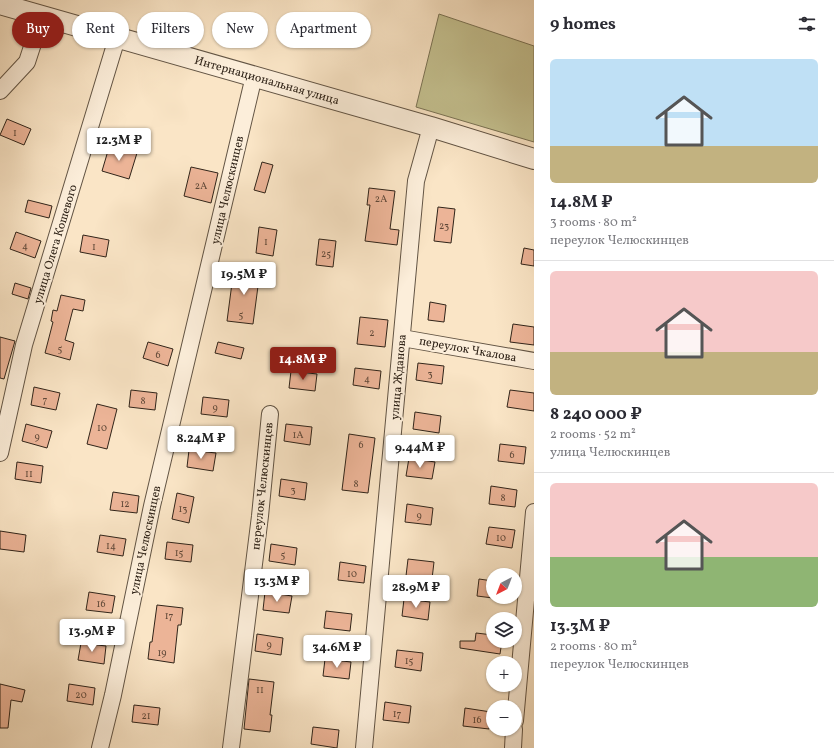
<!DOCTYPE html>
<html lang="en">
<head>
<meta charset="utf-8">
<style>
  :root { --surface:#fff; --page:#f7f7f7; --text:#2b2b33; --muted:#7c7c81; --line:#e1e1e2; --accent:#8f2418 }
  body { margin:0; font-family:Vollkorn,serif; background:var(--page); color:var(--text); height:100vh; display:flex; flex-direction:column; font-size:15px; white-space:nowrap }
  * { box-sizing:border-box; margin:0 }
  p { font-size:13px; color:var(--muted) }
  .icon { flex:none; width:22px; height:22px; fill:none; stroke:currentColor; stroke-width:2; stroke-linecap:round; stroke-linejoin:round }
  .map { position:relative; flex:1; overflow:hidden }
  .drawer { display:flex; flex-direction:column; background:var(--surface); width:300px }
  .drawer>* { flex:none }
  .guide { position:absolute; left:12px; top:12px; width:380px; height:36px; display:flex; gap:8px }
  .needle { width:26px; rotate:222deg }
  .fabs { position:absolute; left:486px; top:568px; display:grid; gap:8px }
  .fabs a { display:grid; place-items:center; width:36px; height:36px; border-radius:50%; background:var(--surface); box-shadow:0 1px 3px #0004; font-size:20px }
  .price { position:absolute; translate:-50% -34px; padding:0 9px; border-radius:4px; background:#fff; color:#222; font-size:13px; line-height:26px; filter:drop-shadow(0 1px 2px #0008) }
  .price::after { content:''; position:absolute; left:50%; top:24px; width:12px; height:9px; margin-left:-6px; background:inherit; clip-path:polygon(0 0,100% 0,50% 100%) }
  .price.active { background:var(--accent); color:#fff }
  ul { padding:0; list-style:none }
  li { display:grid; align-content:center; gap:8px; height:212px; padding:0 16px }
  li+li { border-top:1px solid var(--line) }
  li span { display:grid; place-items:center; height:124px; border-radius:6px; color:#555 }
  li>.icon { margin-inline-start:auto }
  span .icon { width:72px; height:72px; fill:#fffc; stroke-width:1 }
  li b { font-size:17px }
  h2 { display:flex; justify-content:space-between; align-items:center; height:48px; padding:0 16px; font-size:17px }
  .tag { padding:0 14px; border-radius:18px; background:var(--surface); box-shadow:0 1px 3px #0004; font-size:14px; line-height:36px }
  .tag.active { background:var(--accent); color:#fff }
  main { display:flex; flex:1; min-height:0 }
  .map>svg:first-child { display:block }
  .green { fill:#c5c291; stroke:#7a7355 }
  .building { fill:#ecb497; stroke:#302419 }
  .lines { fill:none; stroke-linecap:round; stroke-linejoin:round }
  .minor-casing { stroke:#625444; stroke-width:18 }
  .tertiary-casing { stroke:#625444; stroke-width:22 }
  .minor { stroke:#fceeda; stroke-width:16 }
  .tertiary { stroke:#fceeda; stroke-width:20 }
  .labels { text-anchor:middle; stroke-width:4; stroke-linejoin:round; paint-order:stroke }
  .number-label { font-size:10px; fill:#5f4838 }
  .street-label { font-size:12px; fill:#302419; stroke:#fceeda }
</style>
</head>
<body>
<main>
<div class="map">
<svg width="534" height="748" viewBox="0 0 534 748">
  <rect width="100%" height="100%" fill="#fae5c6"/>
  <filter id="stains"><feTurbulence type="fractalNoise" baseFrequency=".005" numOctaves="4"/><feColorMatrix values="0 0 0 0 .2 0 0 0 0 .09 0 0 0 0 .02 0 0 0 .5 -.17"/></filter>
  <radialGradient id="worn" r=".72"><stop offset=".6" stop-color="#630" stop-opacity="0"/><stop offset="1" stop-color="#630" stop-opacity=".3"/></radialGradient>
  <path class="green" d="M439,14L534,46V142L416,107Z"/>
  <path class="building" d="M7,119L31,129L24,145L0,135Z
    M110,144L137,153L129,179L102,171Z
    M262,162L273,165L265,193L254,190Z
    M191,167L218,173L211,203L184,196Z
    M369,188L395,191L390,229L399,230L397,245L365,241L370,205H367Z
    M28,200L52,206L49,218L25,212Z
    M438,207L455,209L451,243L434,241Z
    M259,227L277,230L273,256L256,253Z
    M16,232L41,241L35,258L10,249Z
    M83,235L109,240L106,257L80,252Z
    M319,239L336,241L333,267L316,265Z
    M524,248L534,250V266L521,264Z
    M234,268L260,271L253,324L227,321Z
    M15,283L31,288L28,299L12,294Z
    M61,295L85,300L83,311L73,309L65,340L74,343L70,360L45,353L53,322L51,321L53,310L57,311Z
    M430,302L446,305L444,322L428,320Z
    M360,317L388,320L385,347L357,344Z
    M513,324L534,327V345L510,342Z
    M0,337L15,341L4,379L0,378Z
    M148,342L173,349L168,366L143,358Z
    M218,342L244,348L241,359L215,353Z
    M418,363L444,366L442,384L416,380Z
    M355,368L381,371L379,389L353,385Z
    M291,371L317,374L315,391L289,388Z
    M34,387L60,393L56,410L31,405Z
    M131,390L157,393L155,410L129,407Z
    M510,390L534,393V411L507,407Z
    M203,397L229,400L227,417L201,414Z
    M97,404L117,409L107,449L87,444Z
    M415,412L441,416L439,433L413,429Z
    M26,424L52,431L47,448L22,441Z
    M286,424L312,427L310,445L284,441Z
    M349,434L375,438L368,493L342,490Z
    M500,444L526,447L524,464L498,461Z
    M189,450L216,453L213,471L187,467Z
    M409,458L435,462L432,479L406,476Z
    M17,462L43,466L41,483L15,479Z
    M281,479L307,483L305,500L279,496Z
    M491,486L517,490L515,507L489,504Z
    M113,492L139,496L137,513L110,510Z
    M177,493L194,497L189,523L172,519Z
    M407,504L433,508L431,525L405,522Z
    M489,527L515,530L512,548L486,544Z
    M0,531L26,535L24,552L0,549Z
    M100,535L126,539L123,556L97,552Z
    M167,542L193,545L191,562L165,559Z
    M271,544L297,548L295,565L269,561Z
    M408,559L434,562L432,579L406,576Z
    M340,562L366,566L364,583L338,580Z
    M479,579L493,581V598L477,596Z
    M89,592L115,596L112,613L86,610Z
    M265,592L292,596L289,613L263,610Z
    M404,599L430,602L428,620L402,616Z
    M157,605L183,608L181,625H178L174,663L148,659L150,642H152Z
    M326,611L352,614L350,631L324,628Z
    M476,633L493,635V641H502L500,654L460,648V641H475Z
    M257,634L283,638L281,655L255,651Z
    M81,643L106,646L104,664L78,660Z
    M397,650L423,653L421,671L395,667Z
    M325,659L351,662L349,679L323,676Z
    M249,679L274,682L270,715H272L270,732L244,729Z
    M0,684L25,690L22,702L11,700L8,728H0Z
    M69,684L95,688L93,705L67,701Z
    M385,702L411,706L409,723L383,720Z
    M134,705L160,708L158,725L132,722Z
    M465,708L491,712L489,729L463,726Z
    M313,727L339,730L337,748L311,744Z"/>
  <g class="lines">
    <g class="minor-casing">
      <path id="minor" d="M0,91L27,62L42,16
        M402,338L534,361
        M0,453L24,345L117,38
        M515,721L534,512
        M100,748L113,695L152,506L254,76
        M231,748L260,516L270,414
        M364,748L416,181L431,127
        M513,748L514,729"/>
    </g>
    <g class="tertiary-casing">
      <path id="tertiary" d="M0,4L431,127L534,159"/>
    </g>
    <use href="#minor" class="minor"/>
    <use href="#tertiary" class="tertiary"/>
  </g>
  <g class="labels">
    <g class="number-label">
      <text x="15" y="136">1</text>
      <text x="201" y="189">2А</text>
      <text x="381" y="202">2А</text>
      <text x="444" y="229">23</text>
      <text x="266" y="245">1</text>
      <text x="25" y="249">4</text>
      <text x="94" y="250">1</text>
      <text x="326" y="257">25</text>
      <text x="241" y="318">5</text>
      <text x="372" y="336">2</text>
      <text x="60" y="352">5</text>
      <text x="158" y="358">6</text>
      <text x="430" y="377">3</text>
      <text x="367" y="382">4</text>
      <text x="45" y="403">7</text>
      <text x="143" y="404">8</text>
      <text x="215" y="411">9</text>
      <text x="102" y="431">10</text>
      <text x="298" y="438">1А</text>
      <text x="37" y="440">9</text>
      <text x="361" y="448">6</text>
      <text x="512" y="458">6</text>
      <text x="29" y="477">11</text>
      <text x="356" y="487">8</text>
      <text x="293" y="493">3</text>
      <text x="503" y="501">8</text>
      <text x="125" y="507">12</text>
      <text x="183" y="512">13</text>
      <text x="419" y="519">9</text>
      <text x="501" y="541">10</text>
      <text x="111" y="549">14</text>
      <text x="179" y="556">15</text>
      <text x="283" y="558">5</text>
      <text x="352" y="577">10</text>
      <text x="101" y="607">16</text>
      <text x="169" y="619">17</text>
      <text x="269" y="648">9</text>
      <text x="162" y="656">19</text>
      <text x="409" y="664">15</text>
      <text x="260" y="693">11</text>
      <text x="81" y="698">20</text>
      <text x="397" y="717">17</text>
      <text x="146" y="719">21</text>
      <text x="477" y="723">16</text>
    </g>
    <g class="street-label">
      <text transform="translate(267 80) rotate(16)" y="4">Интернациональная улица</text>
      <text transform="translate(227 190) rotate(-77)" y="4">улица Челюскинцев</text>
      <text transform="translate(55 244) rotate(-73)" y="4">улица Олега Кошевого</text>
      <text transform="translate(468 349) rotate(10)" y="4">переулок Чкалова</text>
      <text transform="translate(398 377) rotate(-85)" y="4">улица Жданова</text>
      <text transform="translate(262 486) rotate(-84)" y="4">переулок Челюскинцев</text>
      <text transform="translate(145 540) rotate(-78)" y="4">улица Челюскинцев</text>
    </g>
  </g>
  <rect width="100%" height="100%" filter="url(#stains)"/>
  <rect width="100%" height="100%" fill="url(#worn)"/>
</svg>
<div class="fabs">
<a><svg class="needle" viewBox="-14 -14 28 28"><path d="M0-13l5 13h-10z" fill="#e53935"/><path d="M0 13l5-13h-10z" fill="#7c7c81"/></svg></a>
<a><svg class="icon" aria-label="layers" viewBox="0 0 24 24"><path d="M12 4l9 5-9 5-9-5zM3 14l9 5 9-5"/></svg></a>
<a>+</a>
<a>−</a>
</div>
<b class="price" style="left:119px;top:162px">12.3M ₽</b>
<b class="price" style="left:244px;top:296px">19.5M ₽</b>
<b class="price active" style="left:303px;top:381px">14.8M ₽</b>
<b class="price" style="left:201px;top:460px">8.24M ₽</b>
<b class="price" style="left:420px;top:469px">9.44M ₽</b>
<b class="price" style="left:277px;top:603px">13.3M ₽</b>
<b class="price" style="left:416px;top:609px">28.9M ₽</b>
<b class="price" style="left:92px;top:653px">13.9M ₽</b>
<b class="price" style="left:337px;top:669px">34.6M ₽</b>
<div class="guide">
<a class="tag active">Buy</a>
<a class="tag">Rent</a>
<a class="tag">Filters</a>
<a class="tag">New</a>
<a class="tag">Apartment</a>
</div>
</div>
<section class="drawer">
<h2>9 homes<svg class="icon" aria-label="filters" viewBox="0 0 24 24"><path d="M4 7h16M4 17h16"/><circle cx="9" cy="7" r="2"/><circle cx="15" cy="17" r="2"/></svg></h2>
<ul>
<li><span style="background:linear-gradient(#bfe0f5 70%,#c2b280 0)"><svg class="icon" aria-label="home" viewBox="0 0 24 24"><path d="M3 11l9-7 9 7M6 9v11h12V9"/></svg></span><div><b>14.8M ₽</b><p>3 rooms · 80 m²</p><p>переулок Челюскинцев</p></div></li>
<li><span style="background:linear-gradient(#f6c9c9 65%,#c2b280 0)"><svg class="icon" aria-label="home" viewBox="0 0 24 24"><path d="M3 11l9-7 9 7M6 9v11h12V9"/></svg></span><div><b>8 240 000 ₽</b><p>2 rooms · 52 m²</p><p>улица Челюскинцев</p></div></li>
<li><span style="background:linear-gradient(#f6c9c9 60%,#8fb573 0)"><svg class="icon" aria-label="home" viewBox="0 0 24 24"><path d="M3 11l9-7 9 7M6 9v11h12V9"/></svg></span><div><b>13.3M ₽</b><p>2 rooms · 80 m²</p><p>переулок Челюскинцев</p></div></li>
</ul>
</section>
</main>
</body>
</html>
